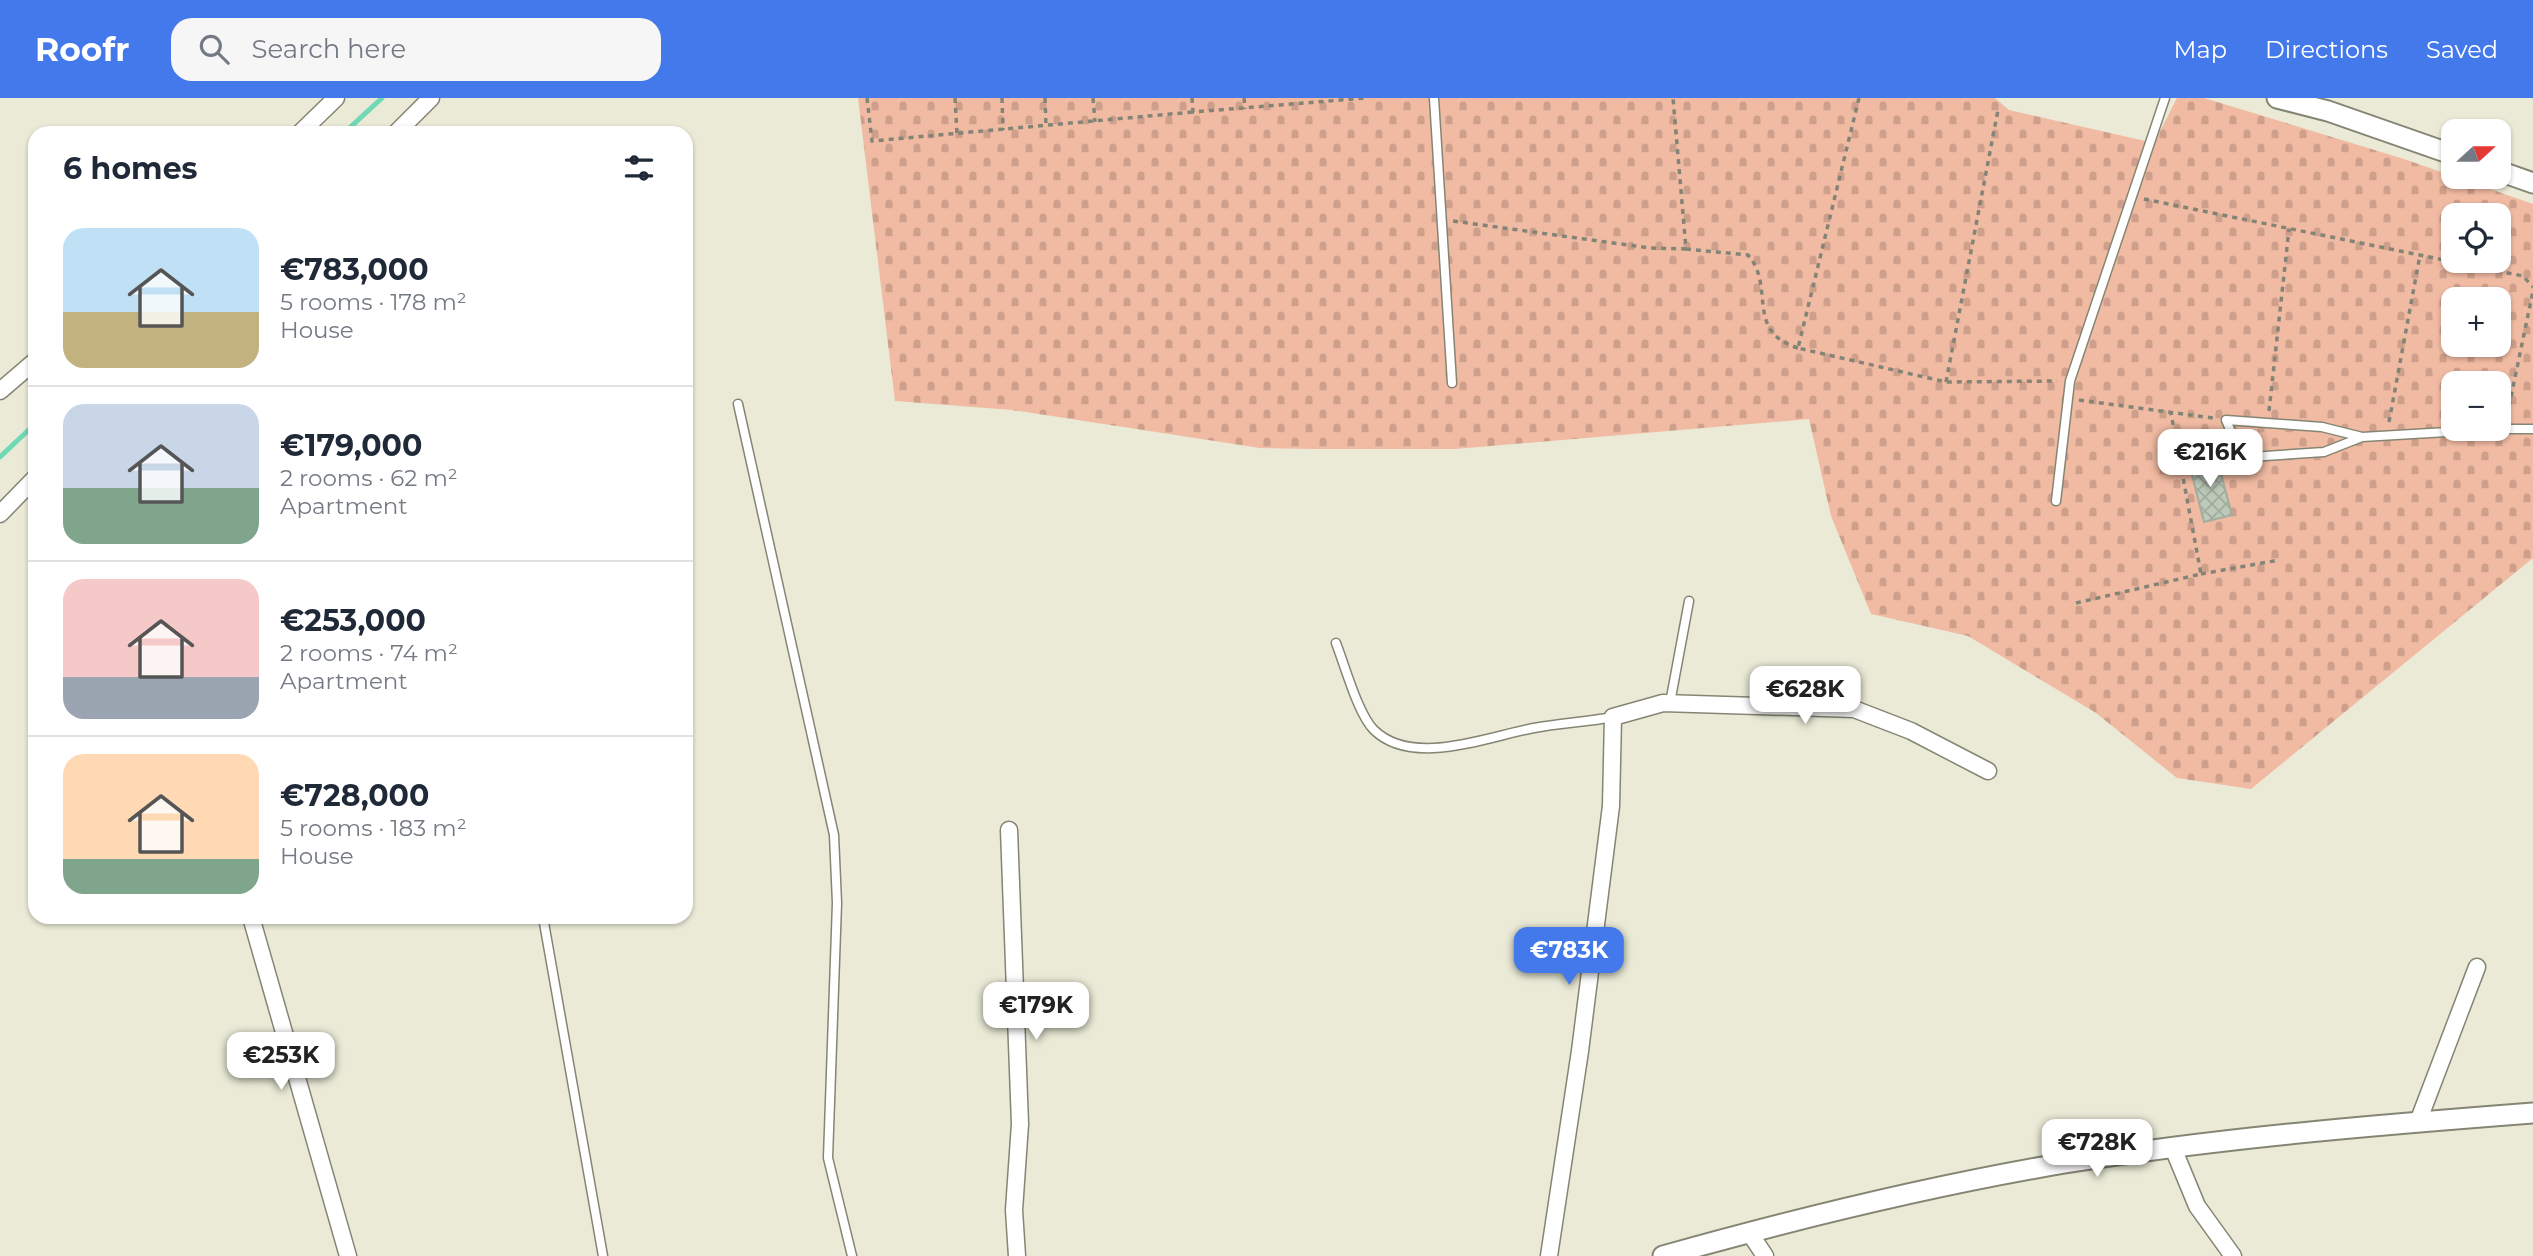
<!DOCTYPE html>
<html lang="en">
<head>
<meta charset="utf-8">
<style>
  :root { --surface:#fff; --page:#f6f6f7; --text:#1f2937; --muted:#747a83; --line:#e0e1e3; --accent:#4379ea }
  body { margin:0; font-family:Montserrat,sans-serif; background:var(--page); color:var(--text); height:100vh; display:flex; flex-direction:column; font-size:26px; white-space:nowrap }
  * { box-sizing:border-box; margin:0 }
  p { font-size:23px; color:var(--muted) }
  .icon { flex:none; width:38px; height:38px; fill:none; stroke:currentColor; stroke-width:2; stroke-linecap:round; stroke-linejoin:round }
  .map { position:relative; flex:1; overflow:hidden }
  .sheet { position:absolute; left:28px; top:28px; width:665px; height:798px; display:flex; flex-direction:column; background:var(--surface); border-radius:21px; box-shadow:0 2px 5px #0004 }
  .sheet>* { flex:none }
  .needle { width:46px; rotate:69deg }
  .fabs { position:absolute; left:2441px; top:21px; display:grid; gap:14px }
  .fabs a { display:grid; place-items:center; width:70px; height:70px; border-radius:14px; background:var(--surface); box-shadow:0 2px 5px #0004; font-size:35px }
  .price { position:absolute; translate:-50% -60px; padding:0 16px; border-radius:14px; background:#fff; color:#222; font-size:23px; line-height:46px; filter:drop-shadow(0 2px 4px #0008) }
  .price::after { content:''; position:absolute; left:50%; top:42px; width:21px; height:16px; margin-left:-10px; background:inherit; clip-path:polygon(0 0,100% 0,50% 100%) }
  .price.selected { background:var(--accent); color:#fff }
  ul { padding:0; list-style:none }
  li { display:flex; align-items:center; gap:21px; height:175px; padding:0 35px }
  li+li { border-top:2px solid var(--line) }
  li span { display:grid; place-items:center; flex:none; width:196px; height:140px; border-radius:21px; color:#555 }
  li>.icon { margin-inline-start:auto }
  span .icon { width:84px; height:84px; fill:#fffc; stroke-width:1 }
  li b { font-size:30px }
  h2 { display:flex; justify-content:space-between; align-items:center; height:84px; padding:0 35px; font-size:30px }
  header { display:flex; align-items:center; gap:42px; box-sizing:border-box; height:98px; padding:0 35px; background:var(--accent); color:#fff }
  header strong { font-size:33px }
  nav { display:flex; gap:38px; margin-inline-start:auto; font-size:24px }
  .search { width:490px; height:63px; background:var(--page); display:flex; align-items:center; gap:18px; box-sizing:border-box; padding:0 24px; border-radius:21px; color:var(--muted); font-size:26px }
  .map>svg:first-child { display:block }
  .cemetery { fill:url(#cemetery-stones); fill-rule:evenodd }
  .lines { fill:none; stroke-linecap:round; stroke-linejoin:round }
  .stream { stroke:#70d8b5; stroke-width:5 }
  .building { fill:url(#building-cross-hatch); stroke:#a1ad9d; stroke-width:2 }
  .service-casing { stroke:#858574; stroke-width:11 }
  .minor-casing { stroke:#858574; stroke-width:19 }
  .tertiary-casing { stroke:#858574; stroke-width:23 }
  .path { stroke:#848476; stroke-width:3.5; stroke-dasharray:5 5; stroke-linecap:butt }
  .service { stroke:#fff; stroke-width:8 }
  .minor { stroke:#fff; stroke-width:16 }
  .tertiary { stroke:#fff; stroke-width:19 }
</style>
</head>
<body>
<header>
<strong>Roofr</strong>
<div class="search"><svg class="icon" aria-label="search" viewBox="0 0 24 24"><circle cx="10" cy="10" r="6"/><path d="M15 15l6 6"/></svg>Search here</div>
<nav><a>Map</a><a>Directions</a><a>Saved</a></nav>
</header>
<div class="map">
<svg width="2533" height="1158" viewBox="0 0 2533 1158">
  <defs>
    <pattern id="cemetery-stones" width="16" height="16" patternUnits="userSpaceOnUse" patternTransform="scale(1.75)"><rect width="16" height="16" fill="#f1bba3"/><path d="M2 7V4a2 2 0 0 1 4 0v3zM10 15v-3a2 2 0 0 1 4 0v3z" fill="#cea08b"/></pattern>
    <pattern id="building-cross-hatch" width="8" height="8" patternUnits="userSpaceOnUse" patternTransform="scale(1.75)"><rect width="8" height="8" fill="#bdc9b9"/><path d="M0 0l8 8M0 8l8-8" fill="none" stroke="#a2ac9e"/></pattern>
  </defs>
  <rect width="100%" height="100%" fill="#eaead7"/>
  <path class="cemetery" d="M858,0H1995L2009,12L2154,45L2177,0H2204L2404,61L2533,106V460L2251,691L2177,680L2096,615L1968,538L1871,516L1831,418L1809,321L1455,351H1313L1260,350L1012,312L895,303ZM2454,117H2499V163H2454ZM2454,201H2499V247H2454ZM2454,285H2499V331H2454Z"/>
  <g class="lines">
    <path class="stream" d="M344,35L382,0
      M0,359L35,326"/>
  </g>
  <path class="building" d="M2216,357L2232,417L2204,424L2189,365Z"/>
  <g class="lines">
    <g class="service-casing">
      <path id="service" d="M1434,0L1452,285
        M738,306L834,737L837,805L828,1060L852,1158
        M2499,331H2533
        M2362,339L2322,329L2226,322L2239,353L2250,359L2324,354L2362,339L2498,331
        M2056,403L2070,283L2165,0
        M1336,545C1345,568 1358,616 1374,632C1413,670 1489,638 1534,630C1560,625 1587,624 1613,619
        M1670,605L1689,503
        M543,819L603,1158"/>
    </g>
    <g class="minor-casing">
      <path id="minor" d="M300,35L336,0
        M396,35L431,0
        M0,293L35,263
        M0,416L35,380
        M1009,732L1020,1026L1014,1112L1017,1158
        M251,819L348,1158
        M2418,1024L2477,869
        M2173,1050L2197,1108L2233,1158
        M1749,1134L1765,1158
        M1549,1158L1580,953L1611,708L1613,619L1663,605L1854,611L1911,633L1988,673"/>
    </g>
    <g class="tertiary-casing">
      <path id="tertiary" d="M2277,0L2328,13L2454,57
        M2499,73L2533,85
        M1663,1158C1795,1121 1929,1088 2065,1065C2219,1040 2377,1027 2533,1015"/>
    </g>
    <path class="path" d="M867,0L872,43L1193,14
      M955,0L957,36
      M1002,0L1003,32
      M1045,0L1046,29
      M1093,0L1095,24
      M1192,0L1193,14L1366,0
      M1244,0L1245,11
      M1859,0L1798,250L1946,284L2057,283
      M2144,101L2523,178L2533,189
      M1453,123L1650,150L1686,151L1673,0
      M1686,151L1748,157C1776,189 1744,233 1798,250
      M1946,284L1998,12
      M2079,302L2213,320
      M2269,313L2289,131
      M2507,318L2533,193
      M2389,324L2420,157
      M2201,476L2279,462
      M2076,505L2201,476L2171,315"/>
    <use href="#service" class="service"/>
    <use href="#minor" class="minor"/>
    <use href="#tertiary" class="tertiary"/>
  </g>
</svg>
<div class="fabs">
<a><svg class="needle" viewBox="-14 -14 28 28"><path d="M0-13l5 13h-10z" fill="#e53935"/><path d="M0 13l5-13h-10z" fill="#747a83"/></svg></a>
<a><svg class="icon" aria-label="locate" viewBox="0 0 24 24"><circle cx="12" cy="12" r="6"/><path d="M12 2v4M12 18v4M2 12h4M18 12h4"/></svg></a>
<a>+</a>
<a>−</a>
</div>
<b class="price" style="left:2210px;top:391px">€216K</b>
<b class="price" style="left:1805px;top:628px">€628K</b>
<b class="price selected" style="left:1569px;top:889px">€783K</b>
<b class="price" style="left:1036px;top:944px">€179K</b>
<b class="price" style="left:281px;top:994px">€253K</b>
<b class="price" style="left:2097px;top:1081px">€728K</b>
<section class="sheet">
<h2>6 homes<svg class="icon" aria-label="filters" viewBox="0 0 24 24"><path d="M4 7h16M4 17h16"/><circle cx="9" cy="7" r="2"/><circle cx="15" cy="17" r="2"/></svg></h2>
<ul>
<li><span style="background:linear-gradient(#bfe0f5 60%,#c2b280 0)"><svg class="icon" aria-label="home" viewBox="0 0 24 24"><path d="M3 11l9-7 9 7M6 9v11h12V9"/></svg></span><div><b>€783,000</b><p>5 rooms · 178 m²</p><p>House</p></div></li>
<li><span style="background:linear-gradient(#c9d6e8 60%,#7fa58c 0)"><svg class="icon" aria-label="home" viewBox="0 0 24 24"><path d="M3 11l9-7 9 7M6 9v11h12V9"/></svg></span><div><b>€179,000</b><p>2 rooms · 62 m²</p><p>Apartment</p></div></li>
<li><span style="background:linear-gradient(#f6c9c9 70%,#9aa5b1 0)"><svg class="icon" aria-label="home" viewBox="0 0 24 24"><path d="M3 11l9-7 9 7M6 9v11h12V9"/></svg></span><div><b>€253,000</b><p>2 rooms · 74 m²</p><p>Apartment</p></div></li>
<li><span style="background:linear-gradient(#ffd9b3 75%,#7fa58c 0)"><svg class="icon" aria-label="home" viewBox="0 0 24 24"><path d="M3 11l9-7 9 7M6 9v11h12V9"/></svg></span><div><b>€728,000</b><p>5 rooms · 183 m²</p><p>House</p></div></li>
</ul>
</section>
</div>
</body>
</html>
